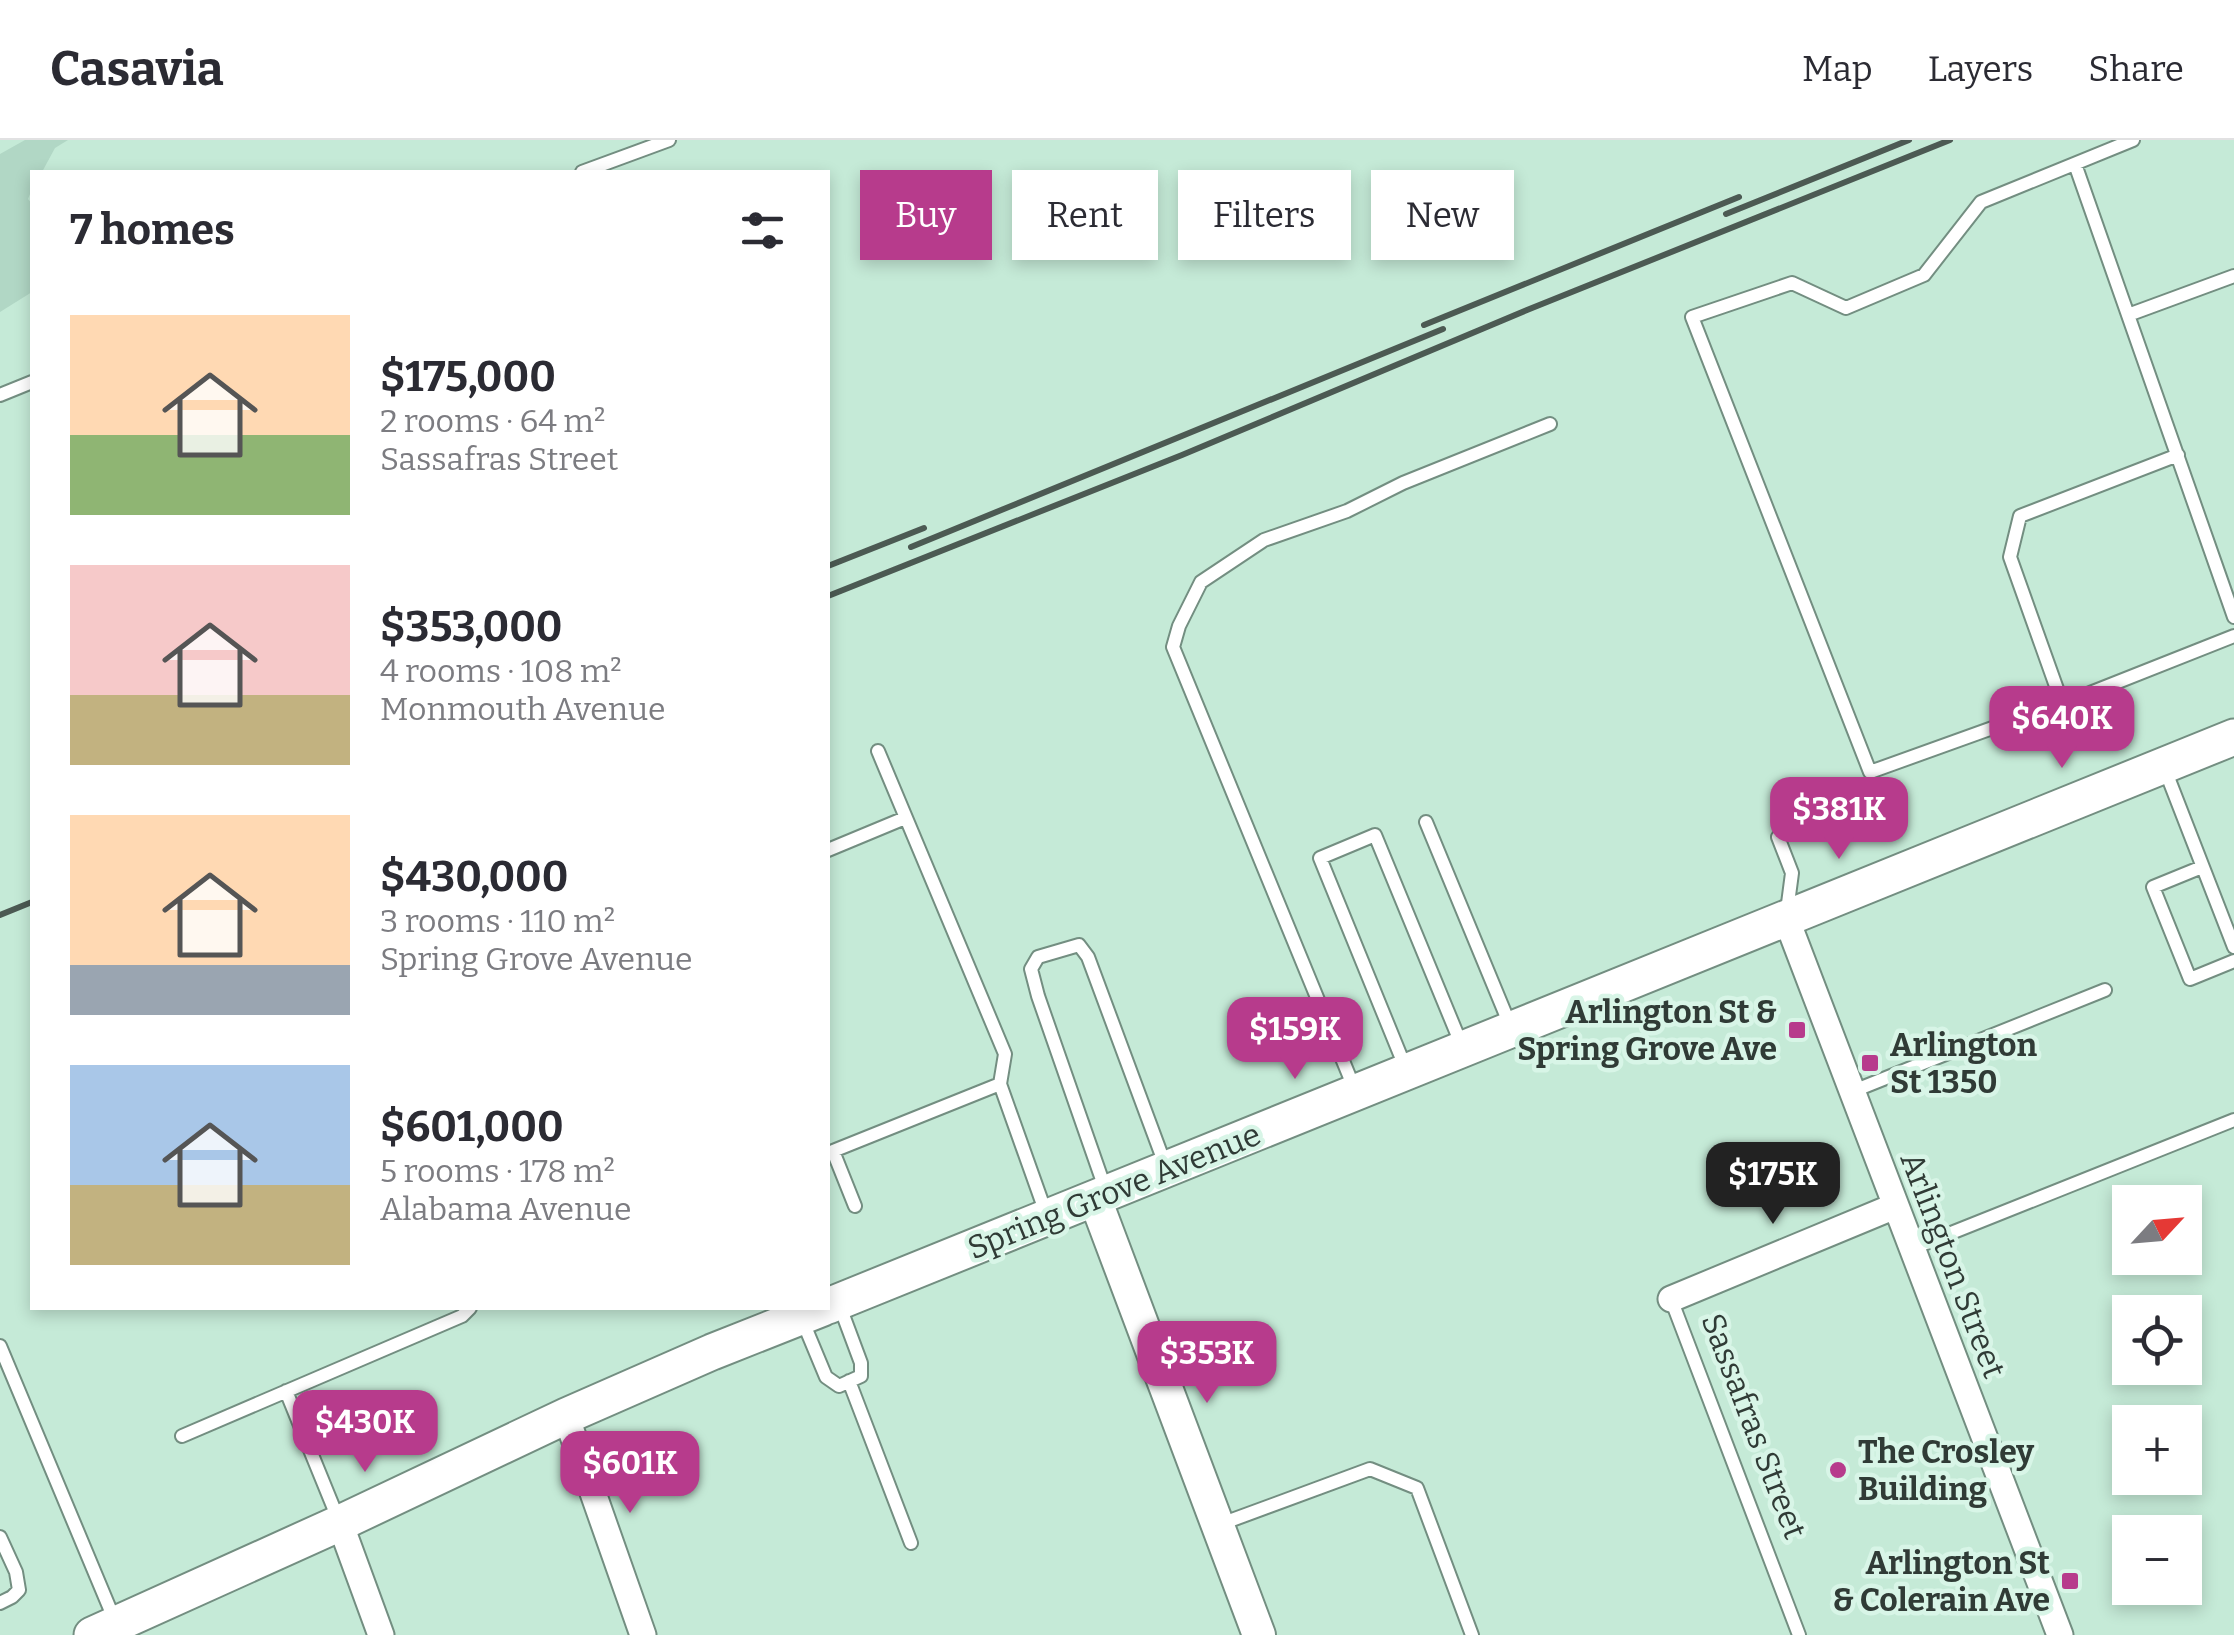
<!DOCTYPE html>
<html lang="en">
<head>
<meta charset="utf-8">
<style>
  :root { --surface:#fff; --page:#f7f7f7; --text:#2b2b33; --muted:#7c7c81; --line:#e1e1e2; --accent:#b73b8c }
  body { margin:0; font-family:Bitter,serif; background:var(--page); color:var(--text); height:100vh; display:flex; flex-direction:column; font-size:38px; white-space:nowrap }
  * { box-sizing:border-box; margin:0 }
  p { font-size:32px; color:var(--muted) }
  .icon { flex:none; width:55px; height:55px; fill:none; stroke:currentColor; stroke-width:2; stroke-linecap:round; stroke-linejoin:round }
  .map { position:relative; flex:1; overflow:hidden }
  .side { position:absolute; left:30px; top:30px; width:800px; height:1140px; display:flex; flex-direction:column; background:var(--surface); border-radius:0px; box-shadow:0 5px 15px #0003 }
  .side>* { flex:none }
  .hud { position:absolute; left:860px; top:30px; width:950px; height:90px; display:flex; gap:20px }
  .needle { width:65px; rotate:64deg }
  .buttons { position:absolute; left:2112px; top:1045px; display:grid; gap:20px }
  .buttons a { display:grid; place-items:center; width:90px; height:90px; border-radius:0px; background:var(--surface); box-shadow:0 5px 15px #0003; font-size:50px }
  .price { position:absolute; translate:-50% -85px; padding:0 22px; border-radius:20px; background:var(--accent); color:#fff; font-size:32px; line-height:65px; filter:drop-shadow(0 2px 5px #0008) }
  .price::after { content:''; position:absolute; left:50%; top:60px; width:30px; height:22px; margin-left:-15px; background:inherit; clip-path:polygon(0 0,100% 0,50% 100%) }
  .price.on { background:#222; color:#fff }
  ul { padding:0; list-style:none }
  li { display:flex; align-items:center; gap:30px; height:250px; padding:0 40px }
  li span { display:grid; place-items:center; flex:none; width:280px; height:200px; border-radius:0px; color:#555 }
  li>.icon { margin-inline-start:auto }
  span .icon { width:120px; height:120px; fill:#fffc; stroke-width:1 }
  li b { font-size:42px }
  h2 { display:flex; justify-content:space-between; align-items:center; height:120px; padding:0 40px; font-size:42px }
  .chip { padding:0 35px; border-radius:0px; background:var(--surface); box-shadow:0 5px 15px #0003; font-size:35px; line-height:90px }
  .chip.on { background:var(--accent); color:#fff }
  header { display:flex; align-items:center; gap:60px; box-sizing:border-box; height:140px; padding:0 50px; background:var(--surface); border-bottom:2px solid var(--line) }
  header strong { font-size:48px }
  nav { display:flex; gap:55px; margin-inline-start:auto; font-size:35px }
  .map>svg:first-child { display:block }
  .built { fill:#c5ead7; fill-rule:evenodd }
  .green { fill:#b1d7c5 }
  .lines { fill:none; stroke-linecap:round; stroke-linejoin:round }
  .service-casing { stroke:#738e81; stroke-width:16 }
  .minor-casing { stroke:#738e81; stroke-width:29 }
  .tertiary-casing { stroke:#738e81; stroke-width:36 }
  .secondary-casing { stroke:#738e81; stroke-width:39 }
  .service { stroke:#fff; stroke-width:12 }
  .minor { stroke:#fff; stroke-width:25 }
  .tertiary { stroke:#fff; stroke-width:32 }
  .secondary { stroke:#fff; stroke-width:35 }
  .rail { stroke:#4c5a53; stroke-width:6 }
  .poi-dot { fill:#b73b8c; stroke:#d8f5e7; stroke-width:4 }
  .labels { text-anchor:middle; stroke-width:9; stroke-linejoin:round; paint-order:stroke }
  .poi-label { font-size:32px; font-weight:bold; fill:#303b36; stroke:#d8f5e7; text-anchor:end }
  .street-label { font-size:32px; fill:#303b36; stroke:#d8f5e7 }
</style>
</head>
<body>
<header>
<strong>Casavia</strong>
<nav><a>Map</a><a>Layers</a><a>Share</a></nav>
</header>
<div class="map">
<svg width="2234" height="1495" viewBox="0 0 2234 1495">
  <rect width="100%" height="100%" fill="#d8f5e7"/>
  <path class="built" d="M0,0H2234V1495H0ZM32,32H828V1168H32ZM2130,1062H2185V1118H2130ZM2130,1172H2185V1228H2130ZM2130,1282H2185V1338H2130ZM2130,1392H2185V1448H2130Z"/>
  <path class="green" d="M25,0H68L55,8L42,32H32V49L28,59L32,64V152L0,172V14Z"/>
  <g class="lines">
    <g class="service-casing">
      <path id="service" d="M2133,0L1981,62L1924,135L1846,168L1792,143L1692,177L1870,632L2090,553L2234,496
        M2075,24L2234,477
        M582,32L669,0
        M2128,175L2234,136
        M0,255L32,242
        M2062,563L2010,417L2020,376L2178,315
        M878,611L1005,914L1000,944L1047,1076
        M2164,627L2234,807
        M1426,682L1510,885
        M1778,697L1792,733L1787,771
        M828,710L905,678
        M2202,727L2153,747L2190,839L2234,821
        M1406,929L1320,718L1375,695L1462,906
        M1355,950L1173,507L1179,486L1201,442L1264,400L1347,371L1403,343L1550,284
        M1851,952L2105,850
        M1106,1051L1038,856L1031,829L1038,817L1079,805L1088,817L1166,1027
        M855,1066L833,1011L1000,944
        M1911,1109L2234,980
        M1671,1159L1799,1495
        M801,1177L826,1237L839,1246L861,1236V1223L839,1164
        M0,1206L115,1481
        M849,1241L911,1403
        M286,1251L339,1381
        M182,1296L462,1176L470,1168
        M1221,1384L1370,1329L1417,1348L1472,1495
        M0,1397L16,1432L19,1450L12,1457L0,1463"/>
    </g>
    <g class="minor-casing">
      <path id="minor" d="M1786,778L2060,1495
        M1671,1159L1895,1066
        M566,1276L643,1495
        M340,1383L381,1495"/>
    </g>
    <g class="tertiary-casing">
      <path id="tertiary" d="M1095,1059L1259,1495"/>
    </g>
    <g class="secondary-casing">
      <path id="secondary" d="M828,1166L2234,597
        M92,1495L340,1383L566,1276L712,1212L823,1168"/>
    </g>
    <use href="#service" class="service"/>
    <use href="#minor" class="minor"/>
    <use href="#tertiary" class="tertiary"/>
    <use href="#secondary" class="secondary"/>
    <path class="rail" d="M1726,74L1909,0
      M1424,185L1739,57
      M911,407L1443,189
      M828,426L924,388
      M828,456L1182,315L1527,170L1950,0
      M0,775L32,762"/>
  </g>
  <g class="poi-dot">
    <rect x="1787" y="880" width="20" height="20" rx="5"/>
    <rect x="1860" y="913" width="20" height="20" rx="5"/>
    <circle cx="1838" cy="1330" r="10"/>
    <rect x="2060" y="1431" width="20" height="20" rx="5"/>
  </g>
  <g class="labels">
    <g class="poi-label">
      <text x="1777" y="883">Arlington St &amp;<tspan x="1777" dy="37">Spring Grove Ave</tspan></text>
      <text x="1890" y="916" text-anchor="start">Arlington<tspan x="1890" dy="37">St 1350</tspan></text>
      <text x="1858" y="1323" text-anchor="start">The Crosley<tspan x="1858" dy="37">Building</tspan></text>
      <text x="2050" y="1434">Arlington St<tspan x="2050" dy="37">&amp; Colerain Ave</tspan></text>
    </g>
    <g class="street-label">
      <text transform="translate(1114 1051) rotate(-22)" y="11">Spring Grove Avenue</text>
      <text transform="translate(1953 1125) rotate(69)" y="11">Arlington Street</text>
      <text transform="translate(1754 1286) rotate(69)" y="11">Sassafras Street</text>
    </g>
  </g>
</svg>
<div class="buttons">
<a><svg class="needle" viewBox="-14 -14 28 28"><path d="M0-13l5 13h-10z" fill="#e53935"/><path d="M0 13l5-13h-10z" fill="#7c7c81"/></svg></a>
<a><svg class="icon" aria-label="locate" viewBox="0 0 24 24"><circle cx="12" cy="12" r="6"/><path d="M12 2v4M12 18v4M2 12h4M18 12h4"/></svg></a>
<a>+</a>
<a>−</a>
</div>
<b class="price" style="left:2062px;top:631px">$640K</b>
<b class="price" style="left:1839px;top:722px">$381K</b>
<b class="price" style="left:1295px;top:942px">$159K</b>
<b class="price on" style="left:1773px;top:1087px">$175K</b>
<b class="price" style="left:1207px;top:1266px">$353K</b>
<b class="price" style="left:365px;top:1335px">$430K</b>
<b class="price" style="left:630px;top:1376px">$601K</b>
<div class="hud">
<a class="chip on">Buy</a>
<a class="chip">Rent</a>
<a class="chip">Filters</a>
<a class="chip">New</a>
</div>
<section class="side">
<h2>7 homes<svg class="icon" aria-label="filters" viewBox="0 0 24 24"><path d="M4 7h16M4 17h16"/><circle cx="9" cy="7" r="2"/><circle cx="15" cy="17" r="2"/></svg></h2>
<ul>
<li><span style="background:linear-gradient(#ffd9b3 60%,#8fb573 0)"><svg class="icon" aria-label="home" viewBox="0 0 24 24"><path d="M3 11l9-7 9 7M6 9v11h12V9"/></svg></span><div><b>$175,000</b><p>2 rooms · 64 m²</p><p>Sassafras Street</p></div></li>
<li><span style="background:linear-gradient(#f6c9c9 65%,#c2b280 0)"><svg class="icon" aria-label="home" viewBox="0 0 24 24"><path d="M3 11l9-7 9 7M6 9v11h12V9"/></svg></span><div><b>$353,000</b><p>4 rooms · 108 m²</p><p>Monmouth Avenue</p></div></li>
<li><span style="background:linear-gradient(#ffd9b3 75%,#9aa5b1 0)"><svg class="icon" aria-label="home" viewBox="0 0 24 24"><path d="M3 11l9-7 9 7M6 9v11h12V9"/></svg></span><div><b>$430,000</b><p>3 rooms · 110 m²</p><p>Spring Grove Avenue</p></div></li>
<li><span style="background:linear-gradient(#a9c7e8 60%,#c2b280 0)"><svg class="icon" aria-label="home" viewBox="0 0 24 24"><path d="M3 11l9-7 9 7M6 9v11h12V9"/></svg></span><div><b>$601,000</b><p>5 rooms · 178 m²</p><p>Alabama Avenue</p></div></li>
</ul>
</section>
</div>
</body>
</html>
